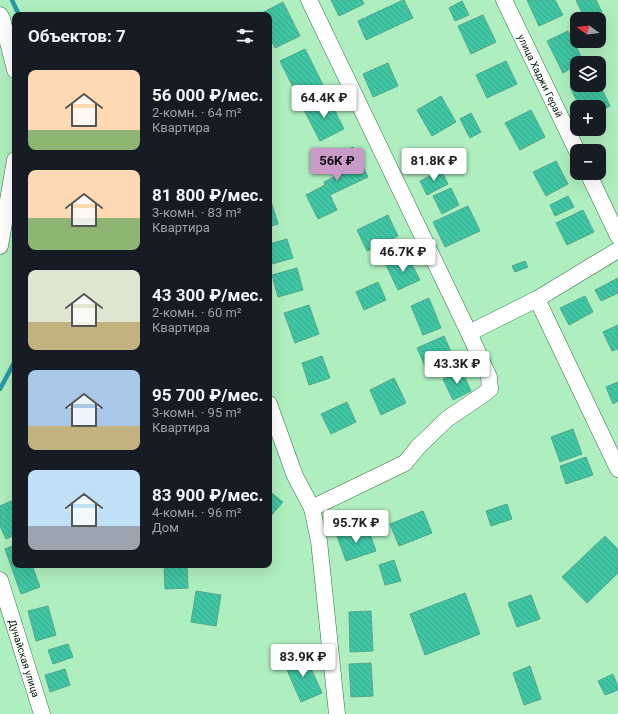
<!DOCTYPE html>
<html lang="ru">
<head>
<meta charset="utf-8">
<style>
  :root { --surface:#171b24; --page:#242831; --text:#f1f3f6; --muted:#9ea1a6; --accent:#ca9bc9 }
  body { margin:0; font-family:Roboto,sans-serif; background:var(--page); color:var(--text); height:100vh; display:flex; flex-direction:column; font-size:15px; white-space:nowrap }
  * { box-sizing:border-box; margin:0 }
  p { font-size:13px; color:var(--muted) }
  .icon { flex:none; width:22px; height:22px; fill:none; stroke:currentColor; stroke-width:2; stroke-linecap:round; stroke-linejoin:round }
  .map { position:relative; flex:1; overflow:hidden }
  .details { position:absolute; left:12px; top:12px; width:260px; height:556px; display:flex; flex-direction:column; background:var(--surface); border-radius:8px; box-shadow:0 4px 16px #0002 }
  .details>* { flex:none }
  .needle { width:26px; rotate:285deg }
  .fabs { position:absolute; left:570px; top:12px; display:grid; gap:8px }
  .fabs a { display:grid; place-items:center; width:36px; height:36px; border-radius:8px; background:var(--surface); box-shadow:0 4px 16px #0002; font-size:20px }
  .price { position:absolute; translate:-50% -34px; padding:0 9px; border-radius:4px; background:#fff; color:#222; font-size:13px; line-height:26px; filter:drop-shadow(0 1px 2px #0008) }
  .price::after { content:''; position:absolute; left:50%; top:24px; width:12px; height:9px; margin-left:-6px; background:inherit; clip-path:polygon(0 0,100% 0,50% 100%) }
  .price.active { background:var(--accent); color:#111 }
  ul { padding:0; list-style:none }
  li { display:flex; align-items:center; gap:12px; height:100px; padding:0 16px }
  li span { display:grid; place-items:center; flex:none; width:112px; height:80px; border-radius:8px; color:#555 }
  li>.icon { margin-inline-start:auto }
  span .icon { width:48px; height:48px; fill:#fffc; stroke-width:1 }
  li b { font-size:17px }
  h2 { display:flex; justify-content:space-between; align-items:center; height:48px; padding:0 16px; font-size:17px }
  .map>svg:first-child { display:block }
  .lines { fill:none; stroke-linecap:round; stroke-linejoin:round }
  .stream { stroke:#2899a6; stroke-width:4.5 }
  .building { fill:url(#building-back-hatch); stroke:#54a78f }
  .minor-casing { stroke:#346f47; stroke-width:17 }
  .minor { stroke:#fff; stroke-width:16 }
  .labels { text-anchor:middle; stroke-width:4; stroke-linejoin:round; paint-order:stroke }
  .street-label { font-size:10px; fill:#011808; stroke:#afeebf }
</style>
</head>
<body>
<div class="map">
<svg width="618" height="714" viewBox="0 0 618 714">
  <defs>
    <pattern id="building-back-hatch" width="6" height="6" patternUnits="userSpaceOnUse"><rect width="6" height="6" fill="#40c6a4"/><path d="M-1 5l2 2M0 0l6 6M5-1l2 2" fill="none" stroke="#36a98c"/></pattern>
  </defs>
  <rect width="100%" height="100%" fill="#afeebf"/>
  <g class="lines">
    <path class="stream" d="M12,0L19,15
      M0,389L15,361"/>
  </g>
  <path class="building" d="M331,0H362L364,4L339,16Z
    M403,0H404L413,18L366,40L358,21Z
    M527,0H555L563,15L539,26Z
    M576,0H596L602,12L588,19H585Z
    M462,1L469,15L455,21L449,8Z
    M283,2L300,36L275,48L269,36V15H258Z
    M483,15L496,42L471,54L458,26Z
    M568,31L584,62L577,63V65L563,73L547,41Z
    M305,49L324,87L299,99L280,61Z
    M506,61L517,84L487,98L476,75Z
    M388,63L398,86L373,97L363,74Z
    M599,83L610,106L599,112V107H580L570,87L577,84V85H599Z
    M441,96L456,122L432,136L417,110Z
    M328,97L344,129L320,141L304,110Z
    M531,110L545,137L520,150L505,123Z
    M471,113L481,132L470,138L460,119Z
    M353,147L368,177L330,195L337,210L318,219L306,195L325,185L324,182L338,175L330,158Z
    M556,161L568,184L546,196L533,172Z
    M441,170L448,184L427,195L420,181Z
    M451,188L459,205L442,214L433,196Z
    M269,195L278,224L269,227Z
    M568,196L574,207L555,216L550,205Z
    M468,206L480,231L445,247L433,222Z
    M583,210L594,232L567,245L556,223Z
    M388,215L398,236L367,251L357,230Z
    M287,239L293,258L272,264L269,254V244Z
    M407,255L420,280L398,290L386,265Z
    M525,261L528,267L515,272L512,266Z
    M297,268L303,290L278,297L272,275Z
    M618,278V293L601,301L595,290Z
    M378,282L386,300L364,310L356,292Z
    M585,296L593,312L569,325L560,308Z
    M429,298L441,328L423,335L411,306Z
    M309,305L319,334L295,343L284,313Z
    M618,325V349L612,351L603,332Z
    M444,336L456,363L429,375L417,348Z
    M322,356L330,378L309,385L302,363Z
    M462,371L471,391L453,400L443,379Z
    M394,378L406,403L381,415L370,390Z
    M618,382V401L613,404L606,387Z
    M347,402L356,422L331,434L321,414Z
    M573,429L582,454L560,462L551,437Z
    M586,457L593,475L566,484L560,466Z
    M269,491L283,502L269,518Z
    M11,501L15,510V535L6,539L0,526V506Z
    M507,504L512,519L491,526L486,511Z
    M423,511L432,533L399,546L390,524Z
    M367,526L376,551L346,561L337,536Z
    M605,536L618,549V573L587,603L562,577Z
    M15,545V565H32L40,587L21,594L5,549Z
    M394,560L401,581L385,585L379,565Z
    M164,565H187L188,588L165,589Z
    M196,591L221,595L216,626L191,622Z
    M465,593L480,634L425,655L410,614Z
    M531,595L540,619L517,627L508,603Z
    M48,606L56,635L36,641L28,611Z
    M371,611L373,651L350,652L349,612Z
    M68,644L73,657L53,664L48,650Z
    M305,655L322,693L301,702L284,663Z
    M371,663L373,696L351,697L349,664Z
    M530,666L541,699L524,705L513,673Z
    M65,669L70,685L50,692L45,675Z
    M613,674L618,686V690L605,695L598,681Z"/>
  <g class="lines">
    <g class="minor-casing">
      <g id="minor">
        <path d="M309,0L469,333L489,377L490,389L484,394L447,419L418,447L405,463L312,508"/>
        <path id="s1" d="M504,0L577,151"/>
        <path d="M0,15L2,19L15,70"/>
        <path d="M588,173L618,236"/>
        <path d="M0,246L15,160"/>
        <path d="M537,299L618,469"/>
        <path d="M469,333L537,299L618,250"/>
        <path d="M269,404L295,476L312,508L319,541L337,714"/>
        <path id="s2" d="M0,580L42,714"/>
      </g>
    </g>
    <use href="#minor" class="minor"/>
  </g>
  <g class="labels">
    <g class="street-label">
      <text dy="4" stroke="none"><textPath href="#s1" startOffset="84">улица Хаджи Герай</textPath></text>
      <text dy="4" stroke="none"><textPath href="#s2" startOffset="82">Дунайская улица</textPath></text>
    </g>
  </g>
</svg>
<div class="fabs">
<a><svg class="needle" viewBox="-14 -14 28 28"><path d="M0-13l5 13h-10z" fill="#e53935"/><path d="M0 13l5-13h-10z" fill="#9ea1a6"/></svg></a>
<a><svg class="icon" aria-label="layers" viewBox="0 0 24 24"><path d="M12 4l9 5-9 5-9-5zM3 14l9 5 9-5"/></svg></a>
<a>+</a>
<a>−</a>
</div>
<b class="price" style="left:324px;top:119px">64.4K ₽</b>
<b class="price active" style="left:337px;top:182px">56K ₽</b>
<b class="price" style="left:434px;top:182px">81.8K ₽</b>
<b class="price" style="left:403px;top:273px">46.7K ₽</b>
<b class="price" style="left:457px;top:385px">43.3K ₽</b>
<b class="price" style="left:356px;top:544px">95.7K ₽</b>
<b class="price" style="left:303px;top:678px">83.9K ₽</b>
<section class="details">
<h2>Объектов: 7<svg class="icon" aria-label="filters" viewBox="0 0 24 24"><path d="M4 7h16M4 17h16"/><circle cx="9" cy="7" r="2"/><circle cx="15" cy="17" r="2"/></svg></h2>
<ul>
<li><span style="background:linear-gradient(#ffd9b3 75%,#8fb573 0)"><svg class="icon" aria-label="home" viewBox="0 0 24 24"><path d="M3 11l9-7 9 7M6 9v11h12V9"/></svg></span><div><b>56 000 ₽/мес.</b><p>2-комн. · 64 m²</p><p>Квартира</p></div></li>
<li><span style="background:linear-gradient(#ffd9b3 60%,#8fb573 0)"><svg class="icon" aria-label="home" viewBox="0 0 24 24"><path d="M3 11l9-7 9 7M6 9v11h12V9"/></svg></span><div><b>81 800 ₽/мес.</b><p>3-комн. · 83 m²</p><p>Квартира</p></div></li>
<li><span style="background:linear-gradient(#dfe7d0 65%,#c2b280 0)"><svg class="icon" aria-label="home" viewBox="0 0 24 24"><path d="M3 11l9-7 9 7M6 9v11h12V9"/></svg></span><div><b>43 300 ₽/мес.</b><p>2-комн. · 60 m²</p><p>Квартира</p></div></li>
<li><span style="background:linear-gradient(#a9c7e8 70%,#c2b280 0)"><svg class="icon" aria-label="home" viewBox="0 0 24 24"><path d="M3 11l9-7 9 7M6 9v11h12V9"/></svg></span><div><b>95 700 ₽/мес.</b><p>3-комн. · 95 m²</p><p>Квартира</p></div></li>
<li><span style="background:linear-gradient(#bfe0f5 70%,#9aa5b1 0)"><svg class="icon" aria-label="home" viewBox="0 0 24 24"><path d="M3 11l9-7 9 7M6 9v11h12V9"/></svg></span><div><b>83 900 ₽/мес.</b><p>4-комн. · 96 m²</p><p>Дом</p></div></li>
</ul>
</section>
</div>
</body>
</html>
